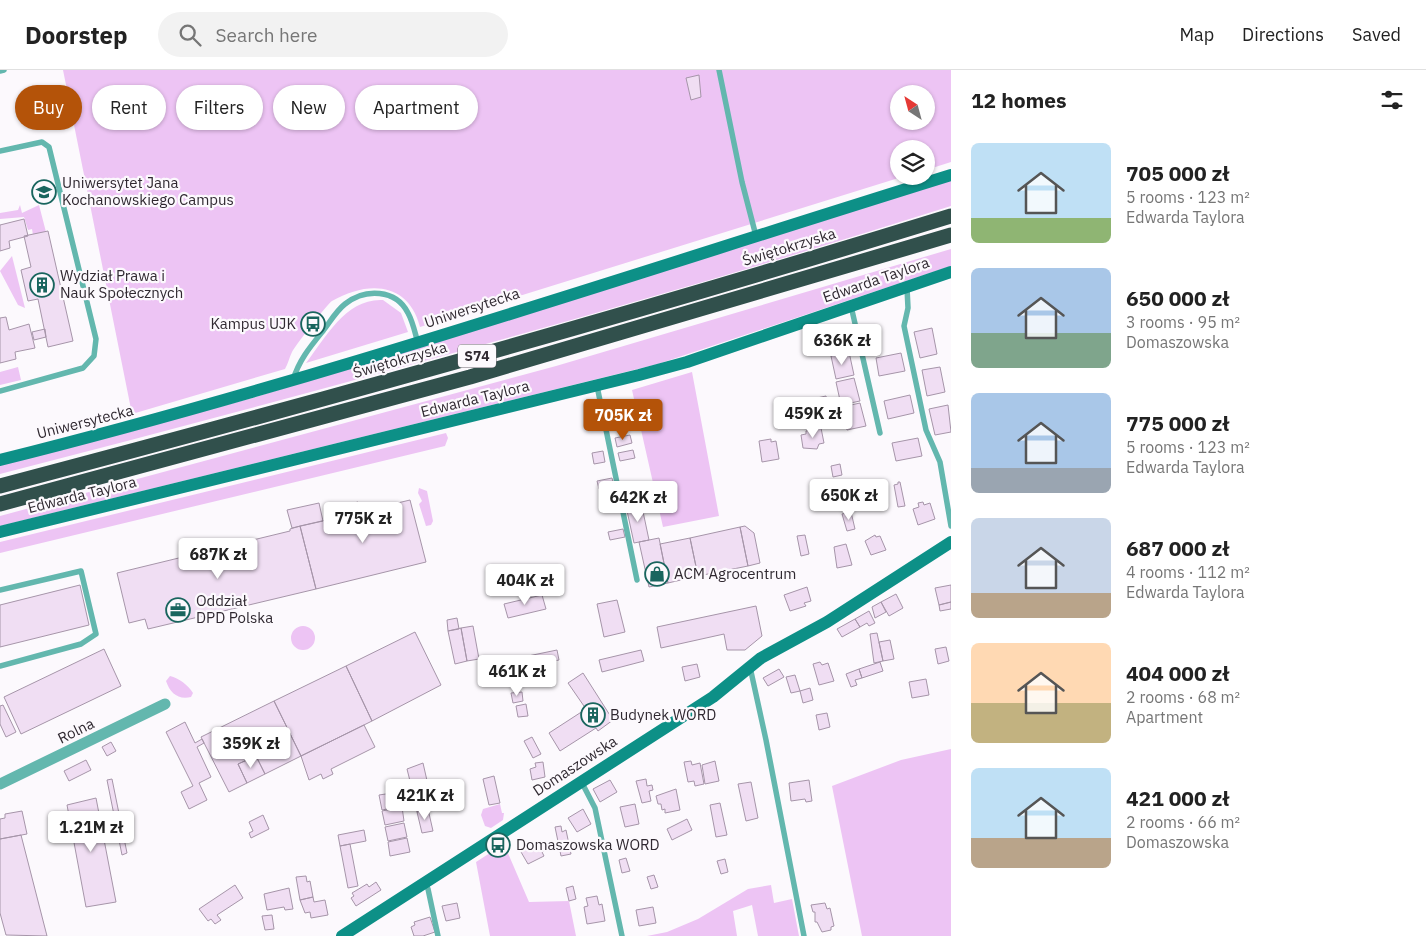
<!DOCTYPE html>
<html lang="en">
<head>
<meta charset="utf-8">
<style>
  :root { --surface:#fff; --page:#f2f2f2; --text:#222; --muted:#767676; --line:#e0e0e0; --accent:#b45309 }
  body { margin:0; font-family:"IBM Plex Sans",sans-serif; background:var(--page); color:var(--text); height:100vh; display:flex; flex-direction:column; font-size:19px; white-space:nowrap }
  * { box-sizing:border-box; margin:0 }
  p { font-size:16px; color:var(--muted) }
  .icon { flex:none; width:28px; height:28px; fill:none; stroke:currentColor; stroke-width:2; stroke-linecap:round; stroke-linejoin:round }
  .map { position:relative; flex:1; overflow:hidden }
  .details { display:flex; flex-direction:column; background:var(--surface); width:475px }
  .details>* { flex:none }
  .banner { position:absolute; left:15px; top:15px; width:475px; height:45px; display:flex; gap:10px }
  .needle { width:32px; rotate:324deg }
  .fabs { position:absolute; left:890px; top:15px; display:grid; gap:10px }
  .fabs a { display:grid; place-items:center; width:45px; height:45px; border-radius:50%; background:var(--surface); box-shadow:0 1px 4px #0004; font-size:25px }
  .price { position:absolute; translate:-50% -42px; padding:0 11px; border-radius:5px; background:#fff; color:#222; font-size:16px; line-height:32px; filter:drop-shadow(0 1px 2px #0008) }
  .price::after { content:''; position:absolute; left:50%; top:30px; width:15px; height:11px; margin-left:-8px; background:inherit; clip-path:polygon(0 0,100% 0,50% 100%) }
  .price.active { background:var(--accent); color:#fff }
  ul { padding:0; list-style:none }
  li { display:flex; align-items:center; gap:15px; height:125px; padding:0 20px }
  li span { display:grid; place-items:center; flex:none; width:140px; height:100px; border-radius:8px; color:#555 }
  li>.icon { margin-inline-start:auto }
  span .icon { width:60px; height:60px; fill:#fffc; stroke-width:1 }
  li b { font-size:21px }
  h2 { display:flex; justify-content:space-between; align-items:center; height:60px; padding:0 20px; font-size:21px }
  .tag { padding:0 18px; border-radius:22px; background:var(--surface); box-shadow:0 1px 4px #0004; font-size:18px; line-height:45px }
  .tag.active { background:var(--accent); color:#fff }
  header { display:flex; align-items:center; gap:30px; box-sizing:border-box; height:70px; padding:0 25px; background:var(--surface); border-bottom:1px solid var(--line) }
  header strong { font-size:24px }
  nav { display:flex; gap:28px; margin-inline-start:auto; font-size:18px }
  .search { width:350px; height:45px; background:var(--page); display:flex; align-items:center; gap:12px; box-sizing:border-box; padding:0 18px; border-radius:28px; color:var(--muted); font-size:19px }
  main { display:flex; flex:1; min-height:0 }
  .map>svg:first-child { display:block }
  .green { fill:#edc4f4; fill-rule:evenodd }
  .building { fill:#f0def3; stroke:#a695a9 }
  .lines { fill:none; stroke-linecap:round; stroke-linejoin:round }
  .lane { stroke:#63b7ae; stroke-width:5.5 }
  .street { stroke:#63b7ae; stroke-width:11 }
  .secondary { stroke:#0d9087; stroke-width:12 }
  .highway { stroke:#31504c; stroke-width:15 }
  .labels { text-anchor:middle; stroke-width:4.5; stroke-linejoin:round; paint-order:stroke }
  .shield { fill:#fcf9fd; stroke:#6d676e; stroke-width:1 }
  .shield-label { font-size:14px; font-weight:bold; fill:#302931 }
  .poi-label { font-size:15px; fill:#302931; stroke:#fcf9fd; text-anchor:start }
  .street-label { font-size:15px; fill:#302931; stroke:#fcf9fd }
</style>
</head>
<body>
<header>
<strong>Doorstep</strong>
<div class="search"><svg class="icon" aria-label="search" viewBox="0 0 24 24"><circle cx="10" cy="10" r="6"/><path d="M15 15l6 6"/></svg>Search here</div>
<nav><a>Map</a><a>Directions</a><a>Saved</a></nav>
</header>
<main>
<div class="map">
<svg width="951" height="866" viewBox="0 0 951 866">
  <rect width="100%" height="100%" fill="#fcf9fd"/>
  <path class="green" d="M63,0H951V92L926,100V79H899V106H905L420,257C408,211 367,211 332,231C328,233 295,276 292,282C289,288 288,294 285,299L132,344ZM899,24H926V51H899Z
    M951,109V136C637,236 319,321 0,404V395L256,327Z
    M20,135L22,143L39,135L46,162L33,165L32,159L28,160L24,147L0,149V143L18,140Z
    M951,179V196L658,294L0,456V446L556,296Z
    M12,186L25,238L18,235L0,201Z
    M383,230L401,243L408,262L306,293C326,267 346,228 383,230Z
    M18,297L21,310L0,315V302Z
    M692,302L719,446L663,457L632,320Z
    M446,363L448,368L445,376L0,483V472Z
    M419,418L427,421L433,451L431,455L426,456L419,434L422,431L418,423Z
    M291 568a12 12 0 1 1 24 0a12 12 0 1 1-24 0Z
    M170,606C179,608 188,615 193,623L191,627C178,630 170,623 166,611Z
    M951,679V866H862L832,716L901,690Z
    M500,734L502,743H504L503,750L491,758L485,756L481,745L483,739Z
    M504,774L529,832L569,831L576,866H490L476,792Z
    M771,815L774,833L792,829L799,866H758L752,835L733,841L737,866H647L667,862L698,849L748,819Z"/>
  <path class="building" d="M699,5L701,27L691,30L686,8Z
    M24,149L28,166L9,171L10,178L0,181V155Z
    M48,161L73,271L48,277L38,229L28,231L21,200L31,197L24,166Z
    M6,247L9,260L29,254L35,278L15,282L16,289L0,293V248Z
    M932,258L937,284L920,288L914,262Z
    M45,259L46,267L34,270L32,262Z
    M849,282L854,305L836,309L831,286Z
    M901,283L905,301L879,306L876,288Z
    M940,297L945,322L927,326L922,300Z
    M854,308L860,331L841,335L836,312Z
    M910,325L914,343L888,349L884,331Z
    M826,326L828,338L819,339L817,328Z
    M860,333L866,356L847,360L842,337Z
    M948,335L951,362L935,365L929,339Z
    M821,358L824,373L819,374L817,379L803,378L801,365L806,364V361Z
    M630,365L632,373L617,377L615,368Z
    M918,368L922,386L896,391L892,373Z
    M771,369V372L776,371L779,389L762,392L759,371Z
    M633,380L635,388L620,391L618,383Z
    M603,381L605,392L594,394L592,383Z
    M840,394L842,405L833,407L831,396Z
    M612,408L614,416L599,419L597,411Z
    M898,412H900L905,436L898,437L894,415L898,414Z
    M865,416L866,420L871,419L874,435L859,438L856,423L861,421V417Z
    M410,430L426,492L316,519L300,456L348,445L346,435L358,432L360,442Z
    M641,432L649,470L634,473L626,436Z
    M923,432L924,435L930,433L935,449L918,455L913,439L919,437L918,433Z
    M319,433L323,451L292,458L287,440Z
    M851,442L855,459L847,461L842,444Z
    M300,456L316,519L148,559L145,549L129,553L117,503L290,461V459Z
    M745,456L754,463L760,493L748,496L740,457Z
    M740,457L748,496L698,506L690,468Z
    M623,459L625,467L610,470L608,462Z
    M805,465L809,484L801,486L797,466Z
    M875,465L876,467L880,466L886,480L871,485L865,471Z
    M659,468L668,513L649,517L639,472Z
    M690,468L698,506L668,513L660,474Z
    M846,474L852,495L837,498L834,477Z
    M80,515L89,555L0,577V535Z
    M951,515V532L939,535L935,518Z
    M807,517L811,531L804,533L806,536L790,541L784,525Z
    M896,524L903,538L889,546L881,532Z
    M542,525L546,539L508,548L504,534Z
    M617,530L625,562L604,567L597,534Z
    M881,532L886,542L875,548L872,537Z
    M951,532V539L940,541L939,535Z
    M756,536L762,566L745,580H727L724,564L661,578L657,557Z
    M869,541L875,553L869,556L867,553L860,557L855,549Z
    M457,548L459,559L448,561L447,550Z
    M855,549L860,557L842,567L837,559Z
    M473,556L479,589L467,591L461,558Z
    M461,558L467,591L455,594L448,561Z
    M415,562L441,615L372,651L346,596Z
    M877,563L883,591L874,593L870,564Z
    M890,570L894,589L883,591L879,572Z
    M946,577L949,591L938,594L935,579Z
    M104,579L121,616L21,664L4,627Z
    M557,580L559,590L506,601L504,591Z
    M641,580L644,591L602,602L599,590Z
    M820,592L822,595L828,593L834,611L819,615L813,594Z
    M880,592L883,601L862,608L859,599Z
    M697,594L700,607L685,611L682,597Z
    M346,596L372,651L301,686L274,631Z
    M779,599L784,607L768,616L763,608Z
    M859,599L862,608L855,610L857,615L851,617L846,604Z
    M583,603L613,650L598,661L596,658L560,681L549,663L586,639L568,613Z
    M795,605L800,621L791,623L786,607Z
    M926,609L929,625L912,628L909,612Z
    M810,618L813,630L803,633L800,621Z
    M522,622L523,631L513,633L511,623Z
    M274,631L301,686L265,704L256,686L238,694L247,713L229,722L201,667Z
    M526,634L528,646L518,647L516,636Z
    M3,635L16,662L6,667L0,654V636Z
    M827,643L830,657L819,660L816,645Z
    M185,652L195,673L202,669L204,673L197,677L211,707L199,713L207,730L189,739L181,722L193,716L166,662Z
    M364,655L375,677L331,699L333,704L323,709L321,704L309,710L301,686Z
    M532,667L541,684L533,688L524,671Z
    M111,672L116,681L107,686L102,677Z
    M256,686L265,704L247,713L238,694Z
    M86,690L91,700L69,711L64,701Z
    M691,691L692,695L700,693L704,714L695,716L694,711L688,712L684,692Z
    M715,691L719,711L705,714L702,695Z
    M543,692L545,707L532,710L530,699L536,697L535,693Z
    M423,693L428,715L412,719L407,699Z
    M494,706L500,733L489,735L483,709Z
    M112,709L127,783L122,785L107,710Z
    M646,709L647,716L652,715L653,720L649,721L651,731L642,733L636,711Z
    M610,710L617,722L600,732L593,719Z
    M809,710L812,731L806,732L805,729L791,731L789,713Z
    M751,712L758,748L746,751L738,714Z
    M422,717L428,739L417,742L412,719Z
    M676,719L680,740L665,743V739L662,740L661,734H658L656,726Z
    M399,722L402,736L382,740L379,725Z
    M96,728L116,832L86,837L67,735Z
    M720,733L727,765L716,767L710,735Z
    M635,734L639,754L625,757L620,737Z
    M402,737L404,751L385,755L382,741Z
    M428,739L433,761L422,763L417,742Z
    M583,739L591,754L577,762L568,748Z
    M22,741L27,764L0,769V749L5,748V744Z
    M263,745L269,759L251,768L249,763L253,761L249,752Z
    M687,749L692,760L672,770L667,759Z
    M404,753L407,767L388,771L385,757Z
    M561,756L562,762L566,760L571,784L561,786L555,757Z
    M364,760L366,771L340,776L338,765Z
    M21,765L47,866L6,865L0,843V769Z
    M407,768L410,782L390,786L388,772Z
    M535,771L538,776L543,774L546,780L542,782L544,786L528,794L521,782Z
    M350,774L358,816L348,818L340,776Z
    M626,788L630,801L622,803L619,790Z
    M725,789L728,802L721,804L717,791Z
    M654,805L658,817L651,819L647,807Z
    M306,806L307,812L310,811L313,827L300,830L296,807Z
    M376,812L381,820L356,836L351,828L354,826L352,823L367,814L369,817Z
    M235,815L243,828L217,845L221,850L215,854L211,849L208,851L199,839Z
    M573,816L576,829L569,831L566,818Z
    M289,818L293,839L285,840L284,837L267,840L264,824Z
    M597,826L599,835L602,834L605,851L587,854L584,837L588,836L586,828Z
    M313,827L314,832L325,830L328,845L311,848L310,842L305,843L300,830Z
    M457,833L460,848L446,851L442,836Z
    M825,833L827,839L830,838L834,856L831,857V860L822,862L817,852H815V842H813L811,835Z
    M653,837L656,853L639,856L636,840Z
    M272,845L274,859L265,860L262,846Z
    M430,847L435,862L423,866H414L411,857L415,855L414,852Z"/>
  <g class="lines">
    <path class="lane" d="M719,0L742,112L756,166
      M0,1L4,0
      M0,81L42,72L49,77L96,269L94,286L83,298L0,321
      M907,218L908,238L904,256L926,360L940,392L951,456
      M851,236L880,363
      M293,310C299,290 310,277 323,261C330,252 336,241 345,234C365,218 396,219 408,243C413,252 415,263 418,273
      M597,316L637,510
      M0,520L81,501L96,564L81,574L0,596
      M750,597L766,670L804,866
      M581,711L595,738L622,866
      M425,813L428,819L438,866"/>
    <path class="street" d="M0,714L165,634"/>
    <path class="secondary" d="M0,390C321,310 635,203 951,105
      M0,462L639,305L687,292L951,202
      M342,866L713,627L761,588L827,552L951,472"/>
    <path class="highway" d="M0,416C319,332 636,243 951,146
      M0,434L470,307L951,165"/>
  </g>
  <defs>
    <g id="university-ring" transform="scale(1.25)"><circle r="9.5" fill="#fcf9fd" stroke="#19655e" stroke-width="1.5"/><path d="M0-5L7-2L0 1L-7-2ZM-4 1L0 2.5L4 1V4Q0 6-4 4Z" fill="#19655e"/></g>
    <g id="building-ring" transform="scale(1.25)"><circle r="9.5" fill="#fcf9fd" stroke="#19655e" stroke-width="1.5"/><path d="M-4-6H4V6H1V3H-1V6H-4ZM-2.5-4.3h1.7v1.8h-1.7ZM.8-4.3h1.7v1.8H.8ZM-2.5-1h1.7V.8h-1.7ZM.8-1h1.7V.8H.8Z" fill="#19655e"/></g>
    <g id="bus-ring" transform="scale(1.25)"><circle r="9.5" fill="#fcf9fd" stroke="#19655e" stroke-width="1.5"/><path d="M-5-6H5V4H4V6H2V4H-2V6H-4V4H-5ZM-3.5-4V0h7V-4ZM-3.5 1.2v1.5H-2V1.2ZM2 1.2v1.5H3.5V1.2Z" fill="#19655e"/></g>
    <g id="shop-ring" transform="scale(1.25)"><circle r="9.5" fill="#fcf9fd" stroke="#19655e" stroke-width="1.5"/><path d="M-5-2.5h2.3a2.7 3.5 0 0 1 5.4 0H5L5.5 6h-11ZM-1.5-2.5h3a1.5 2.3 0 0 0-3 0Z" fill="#19655e"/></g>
    <g id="office-ring" transform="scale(1.25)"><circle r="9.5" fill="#fcf9fd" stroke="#19655e" stroke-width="1.5"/><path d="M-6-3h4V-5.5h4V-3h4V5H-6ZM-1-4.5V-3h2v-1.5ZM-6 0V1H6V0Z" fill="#19655e"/></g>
  </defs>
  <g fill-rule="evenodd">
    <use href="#university-ring" x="44" y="122"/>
    <use href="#building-ring" x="42" y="215"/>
    <use href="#bus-ring" x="313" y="254"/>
    <use href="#shop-ring" x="657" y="504"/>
    <use href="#office-ring" x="178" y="540"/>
    <use href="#building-ring" x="593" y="645"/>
    <use href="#bus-ring" x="498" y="775"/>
  </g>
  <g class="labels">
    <rect class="shield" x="458" y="274.5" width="38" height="23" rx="4"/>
    <g class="shield-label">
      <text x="477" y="291">S74</text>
    </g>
    <g class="poi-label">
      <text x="62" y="118">Uniwersytet Jana<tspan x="62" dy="17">Kochanowskiego Campus</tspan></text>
      <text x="60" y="211">Wydział Prawa i<tspan x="60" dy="17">Nauk Społecznych</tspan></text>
      <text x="296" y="259" text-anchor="end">Kampus UJK</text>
      <text x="674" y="509">ACM Agrocentrum</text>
      <text x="196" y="536">Oddział<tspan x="196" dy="17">DPD Polska</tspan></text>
      <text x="610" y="650">Budynek WORD</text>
      <text x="516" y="780">Domaszowska WORD</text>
    </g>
    <g class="street-label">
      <text transform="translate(789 177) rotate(-17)" y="5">Świętokrzyska</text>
      <text transform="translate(876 210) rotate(-19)" y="5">Edwarda Taylora</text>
      <text transform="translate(472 238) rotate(-18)" y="5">Uniwersytecka</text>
      <text transform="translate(400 290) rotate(-16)" y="5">Świętokrzyska</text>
      <text transform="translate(475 329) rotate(-14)" y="5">Edwarda Taylora</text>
      <text transform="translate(85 352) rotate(-14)" y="5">Uniwersytecka</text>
      <text transform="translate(82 425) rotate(-14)" y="5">Edwarda Taylora</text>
      <text transform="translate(76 661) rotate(-26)" y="5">Rolna</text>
      <text transform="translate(575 696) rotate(-33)" y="5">Domaszowska</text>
    </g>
  </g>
</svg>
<div class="fabs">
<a><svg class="needle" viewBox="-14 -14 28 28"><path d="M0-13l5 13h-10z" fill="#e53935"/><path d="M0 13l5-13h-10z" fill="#767676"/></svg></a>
<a><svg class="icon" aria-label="layers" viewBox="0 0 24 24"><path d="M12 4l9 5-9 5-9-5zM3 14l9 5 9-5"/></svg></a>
</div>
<b class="price" style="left:842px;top:296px">636K zł</b>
<b class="price" style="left:813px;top:369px">459K zł</b>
<b class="price active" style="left:623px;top:371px">705K zł</b>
<b class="price" style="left:849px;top:451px">650K zł</b>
<b class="price" style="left:638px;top:453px">642K zł</b>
<b class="price" style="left:363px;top:474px">775K zł</b>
<b class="price" style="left:218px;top:510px">687K zł</b>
<b class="price" style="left:525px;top:536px">404K zł</b>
<b class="price" style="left:517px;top:627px">461K zł</b>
<b class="price" style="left:251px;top:699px">359K zł</b>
<b class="price" style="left:425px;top:751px">421K zł</b>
<b class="price" style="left:91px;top:783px">1.21M zł</b>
<div class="banner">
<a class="tag active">Buy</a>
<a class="tag">Rent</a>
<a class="tag">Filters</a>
<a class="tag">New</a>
<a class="tag">Apartment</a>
</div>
</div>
<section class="details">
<h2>12 homes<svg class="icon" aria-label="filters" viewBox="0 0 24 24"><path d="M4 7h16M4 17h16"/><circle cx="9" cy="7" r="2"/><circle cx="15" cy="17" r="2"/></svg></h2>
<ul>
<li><span style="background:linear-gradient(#bfe0f5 75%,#8fb573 0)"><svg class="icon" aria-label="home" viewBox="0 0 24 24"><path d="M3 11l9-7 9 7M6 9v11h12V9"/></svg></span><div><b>705 000 zł</b><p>5 rooms · 123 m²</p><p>Edwarda Taylora</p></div></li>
<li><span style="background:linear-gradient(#a9c7e8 65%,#7fa58c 0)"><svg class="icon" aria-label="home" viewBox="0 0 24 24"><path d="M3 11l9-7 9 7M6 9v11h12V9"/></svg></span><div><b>650 000 zł</b><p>3 rooms · 95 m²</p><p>Domaszowska</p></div></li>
<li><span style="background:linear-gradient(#a9c7e8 75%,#9aa5b1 0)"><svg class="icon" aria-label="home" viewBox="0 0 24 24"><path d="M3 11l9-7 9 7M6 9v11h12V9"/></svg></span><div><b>775 000 zł</b><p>5 rooms · 123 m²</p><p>Edwarda Taylora</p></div></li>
<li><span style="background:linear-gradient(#c9d6e8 75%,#b9a48a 0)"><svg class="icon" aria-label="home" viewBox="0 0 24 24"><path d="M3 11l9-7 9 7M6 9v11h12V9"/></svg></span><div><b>687 000 zł</b><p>4 rooms · 112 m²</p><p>Edwarda Taylora</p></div></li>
<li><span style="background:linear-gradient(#ffd9b3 60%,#c2b280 0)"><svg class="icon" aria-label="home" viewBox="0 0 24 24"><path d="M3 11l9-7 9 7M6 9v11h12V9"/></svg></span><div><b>404 000 zł</b><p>2 rooms · 68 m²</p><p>Apartment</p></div></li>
<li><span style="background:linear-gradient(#bfe0f5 70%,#b9a48a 0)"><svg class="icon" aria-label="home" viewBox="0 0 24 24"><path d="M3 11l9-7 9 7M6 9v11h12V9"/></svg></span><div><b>421 000 zł</b><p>2 rooms · 66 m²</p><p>Domaszowska</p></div></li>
</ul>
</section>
</main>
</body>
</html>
